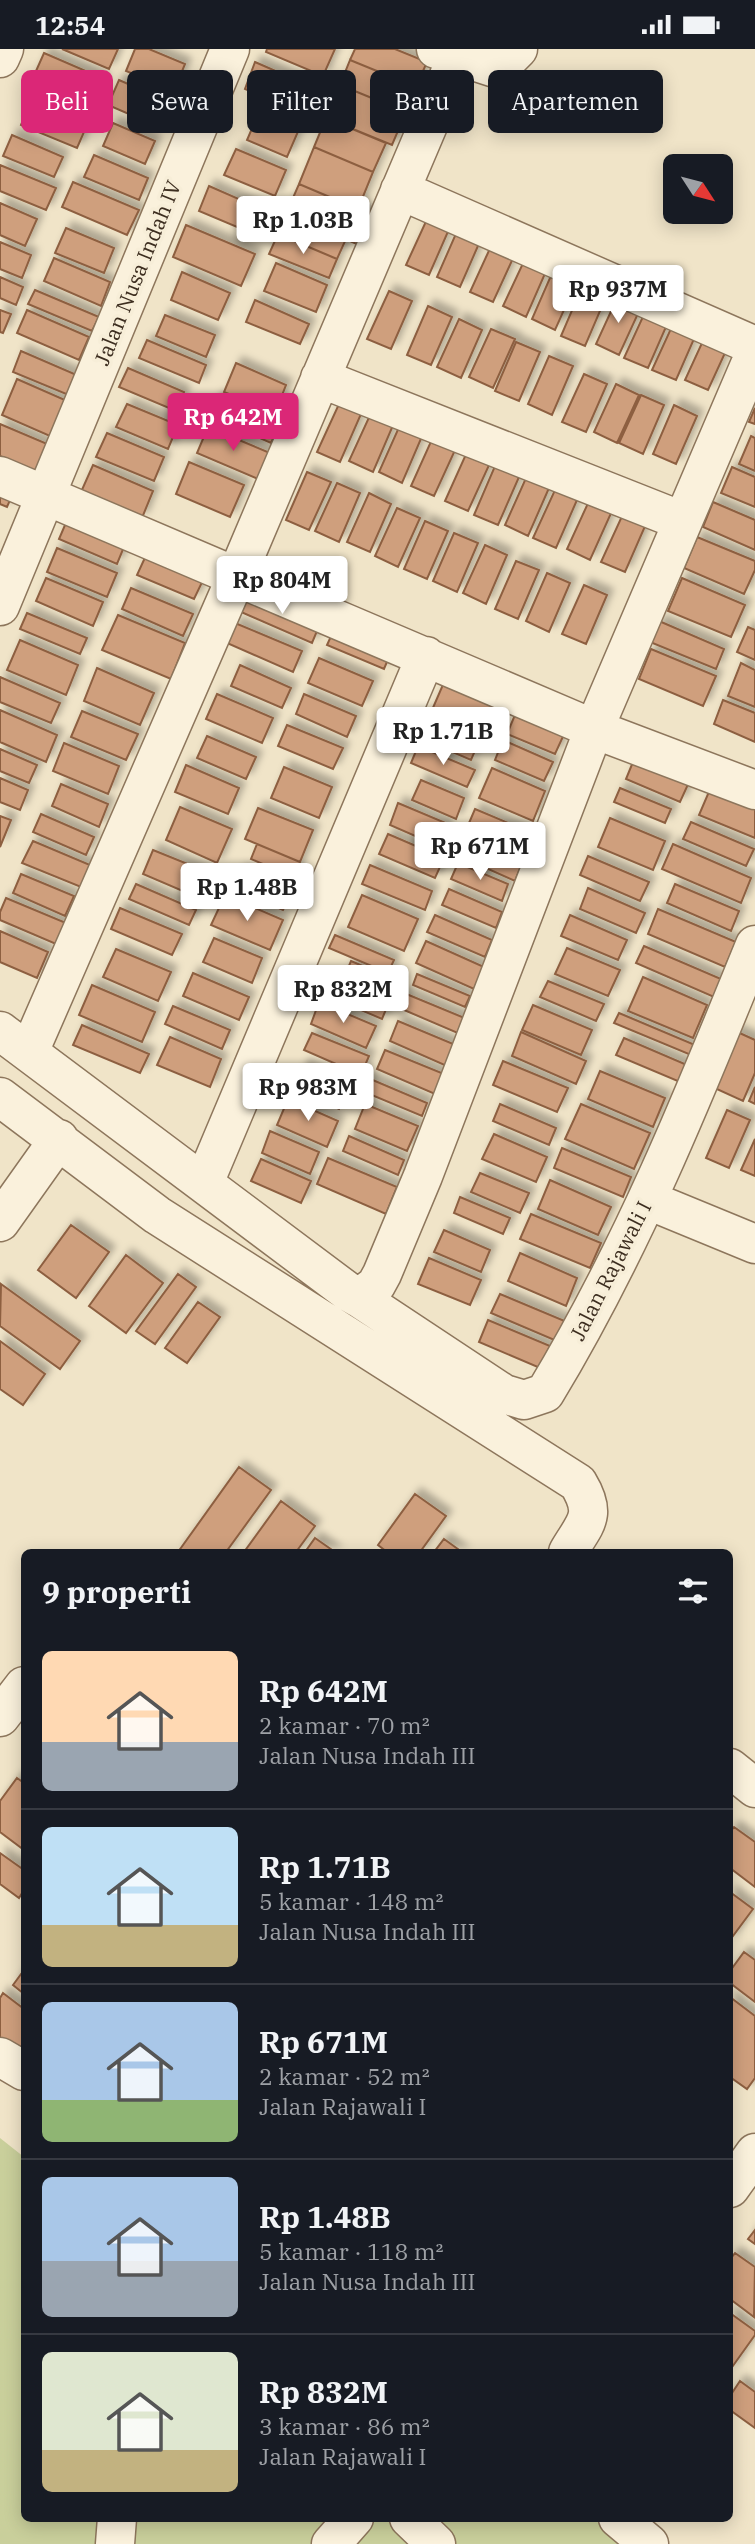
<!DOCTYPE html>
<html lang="id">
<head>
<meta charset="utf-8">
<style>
  :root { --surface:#171b24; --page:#20242c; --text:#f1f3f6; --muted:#9ea1a6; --line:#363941; --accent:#db2777 }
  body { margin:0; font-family:"IBM Plex Serif",serif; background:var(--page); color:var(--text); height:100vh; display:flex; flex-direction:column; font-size:26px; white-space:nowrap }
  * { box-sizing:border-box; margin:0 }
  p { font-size:23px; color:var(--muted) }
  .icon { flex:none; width:38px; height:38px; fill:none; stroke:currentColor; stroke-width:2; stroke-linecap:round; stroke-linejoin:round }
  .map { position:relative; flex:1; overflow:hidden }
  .panel { position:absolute; left:21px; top:1500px; width:712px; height:973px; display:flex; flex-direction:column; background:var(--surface); border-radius:10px; box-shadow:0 4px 18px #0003 }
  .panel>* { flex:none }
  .guide { position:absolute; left:21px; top:21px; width:714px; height:63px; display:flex; gap:14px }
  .needle { width:46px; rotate:126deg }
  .buttons { position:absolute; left:663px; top:105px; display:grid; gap:14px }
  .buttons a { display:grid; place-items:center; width:70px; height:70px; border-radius:10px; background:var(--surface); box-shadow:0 4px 18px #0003; font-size:35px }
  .price { position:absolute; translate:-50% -60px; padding:0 16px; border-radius:7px; background:#fff; color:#222; font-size:23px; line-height:46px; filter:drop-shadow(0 2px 4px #0008) }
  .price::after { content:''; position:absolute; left:50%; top:42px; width:21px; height:16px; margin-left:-10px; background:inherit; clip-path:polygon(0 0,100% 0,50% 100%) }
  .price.on { background:var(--accent); color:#fff }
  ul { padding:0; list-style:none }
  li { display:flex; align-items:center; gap:21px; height:175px; padding:0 21px }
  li+li { border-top:2px solid var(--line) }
  li span { display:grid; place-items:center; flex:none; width:196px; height:140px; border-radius:10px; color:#555 }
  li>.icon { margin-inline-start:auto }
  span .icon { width:84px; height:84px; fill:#fffc; stroke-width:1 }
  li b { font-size:30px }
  h2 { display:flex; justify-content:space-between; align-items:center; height:84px; padding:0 21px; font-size:30px }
  .chip { padding:0 24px; border-radius:10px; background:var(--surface); box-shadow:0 4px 18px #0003; font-size:24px; line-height:63px }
  .chip.on { background:var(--accent); color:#fff }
  .status { display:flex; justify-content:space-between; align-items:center; height:49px; padding:0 35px; background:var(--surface); direction:ltr }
  .status svg { height:19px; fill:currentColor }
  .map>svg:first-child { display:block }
  .green { fill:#c9cf9b }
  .building { fill:#cf9f7d; stroke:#8d5f41; stroke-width:2; filter:url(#shadow) }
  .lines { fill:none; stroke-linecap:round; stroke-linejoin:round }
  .minor-casing { stroke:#8d765c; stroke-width:41 }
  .minor { stroke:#faf1dc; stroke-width:38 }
  .labels { text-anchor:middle; stroke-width:7; stroke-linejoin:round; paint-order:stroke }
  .street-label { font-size:21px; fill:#3d2e20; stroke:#f7eed8 }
</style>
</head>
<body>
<div class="status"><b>12:54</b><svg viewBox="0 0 49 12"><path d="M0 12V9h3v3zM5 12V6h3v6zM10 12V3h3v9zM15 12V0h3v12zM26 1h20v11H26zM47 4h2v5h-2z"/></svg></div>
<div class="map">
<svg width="755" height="2495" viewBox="0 0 755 2495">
  <defs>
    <filter id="shadow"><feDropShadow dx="6" dy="-6" stdDeviation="3.5" flood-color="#0004"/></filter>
  </defs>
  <rect width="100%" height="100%" fill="#f0e4c8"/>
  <path class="green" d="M0,2089L24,2108V2469H610L649,2495H0Z"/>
  <path class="building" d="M62,0H118L109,20Z
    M135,0H149L185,15L174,42L126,22Z
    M267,0H335L323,27L266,3Z
    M355,0H395L427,13L416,38L350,11Z
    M44,4L102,29L91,55L32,31Z
    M350,11L416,38L406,63L340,36Z
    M255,13L310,37L299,63L245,40Z
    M119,31L172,54L161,79L108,56Z
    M340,36L406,63L392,96L326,69Z
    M34,43L91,67L77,99L21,76Z
    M260,61L300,78L287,108L247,91Z
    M326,69L386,94L373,123L314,98Z
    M113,74L155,92L145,115L103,97Z
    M12,86L63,108L54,128L3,107Z
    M314,98L373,123L358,160L299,135Z
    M236,100L286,121L275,147L224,126Z
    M94,106L148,129L139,151L84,128Z
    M0,116L56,139L46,161L0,142Z
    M73,133L139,161L127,186L62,158Z
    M299,135L372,166L359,196L286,165Z
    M209,137L266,162L256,186L199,162Z
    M0,154L37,170L25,197L0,186Z
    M286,165L346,190L337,210L278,185Z
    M428,168L450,178L429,226L406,216Z
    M186,176L255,205L241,237L173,208Z
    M66,179L114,199L104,224L55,204Z
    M458,180L481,190L460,238L437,228Z
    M278,185L337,210L329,229L269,205Z
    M0,193L31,206L22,229L0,220Z
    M492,195L515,205L493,253L470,243Z
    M54,209L110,233L101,257L44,232Z
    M525,210L547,220L526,268L503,257Z
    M276,214L327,236L316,263L264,242Z
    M553,222L577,232L555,281L532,270Z
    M182,223L230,244L218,271L171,251Z
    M0,228L23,238L16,256L0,249Z
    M582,238L606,248L585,297L561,287Z
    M35,241L99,268L92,282L28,255Z
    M389,242L412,252L391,300L367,290Z
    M618,247L641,258L619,306L596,295Z
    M255,251L309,275L300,295L246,273Z
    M428,257L452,268L431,316L407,306Z
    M0,261L11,265L3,284L0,283Z
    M27,261L89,288L79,311L17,284Z
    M646,261L669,271L648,319L624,309Z
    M165,266L215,286L206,308L156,287Z
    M459,270L482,281L461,329L437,318Z
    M674,273L697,283L676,331L652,321Z
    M491,280L515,290L493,339L469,328Z
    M707,283L730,293L708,341L685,331Z
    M147,291L206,316L199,334L139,309Z
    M516,293L540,303L519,352L495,342Z
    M21,302L79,327L71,347L13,323Z
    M549,307L573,317L552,366L528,355Z
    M236,314L286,336L275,364L224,343Z
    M128,319L184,343L176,362L119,338Z
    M584,325L607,335L586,383L562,373Z
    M17,330L74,355L59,391L2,366Z
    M616,335L639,346L617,394L594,383Z
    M641,346L664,356L643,405L619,394Z
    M217,348L280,375L271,394L209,367Z
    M127,355L178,376L168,400L116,378Z
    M339,355L361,365L340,413L317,403Z
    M674,356L697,367L676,415L653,405Z
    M755,359V375L749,373Z
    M371,364L394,374L373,423L349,412Z
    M0,375L52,397L41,425L0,407Z
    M400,376L423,385L402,434L379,423Z
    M208,378L270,404L258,430L197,404Z
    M107,384L164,408L154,432L96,408Z
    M751,387L755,389V422L739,415Z
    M433,388L456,399L434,447L411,437Z
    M467,403L490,414L468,462L445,452Z
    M189,413L244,436L230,468L176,445Z
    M93,416L153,442L142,469L81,443Z
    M495,417L519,428L498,476L474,466Z
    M732,418L755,428V458L721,444Z
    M307,423L331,433L309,481L286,471Z
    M526,429L549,439L528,487L505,476Z
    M337,434L360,444L339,493L315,482Z
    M0,436L14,442L7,458L0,455Z
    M555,441L577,451L556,499L533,489Z
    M369,444L391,455L370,503L347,493Z
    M589,452L612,462L590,511L567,500Z
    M713,453L755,471V501L703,478Z
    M397,459L420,469L398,518L375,507Z
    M623,465L646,475L625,523L601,513Z
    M68,469L126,493L117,515L59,490Z
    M425,472L448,482L427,530L404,520Z
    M454,484L478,494L457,543L433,532Z
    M697,488L755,512V521L744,545L684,519Z
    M485,496L507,506L486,555L463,544Z
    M57,499L117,524L107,548L47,523Z
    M148,502L205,527L194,550L137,526Z
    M516,512L539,521L518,570L495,560Z
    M547,524L570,534L549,583L526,572Z
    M46,529L103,553L93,577L36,552Z
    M682,529L745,556L731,588L668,562Z
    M584,536L607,546L586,595L562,585Z
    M131,539L193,565L183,587L122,560Z
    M251,540L322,570L312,594L241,563Z
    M27,564L87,589L80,605L20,580Z
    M118,566L185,594L171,630L102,601Z
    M338,572L394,596L384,620L327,596Z
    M659,572L724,600L716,620L650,593Z
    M235,574L302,602L293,623L227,594Z
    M748,578L755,581V611L737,603Z
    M20,591L78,616L66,646L7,621Z
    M651,600L716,627L703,657L639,630Z
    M319,609L373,632L362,657L308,634Z
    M741,614L755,621V658L728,647Z
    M240,616L291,639L282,659L231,637Z
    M97,619L154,644L140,676L84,652Z
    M0,628L60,654L51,674L0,653Z
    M445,631L501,654L488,685L432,661Z
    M217,645L273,669L262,694L206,670Z
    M304,645L356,667L347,688L296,665Z
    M723,651L755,664V693L714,675Z
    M0,661L57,686L46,713L0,693Z
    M517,661L566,681L555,705L507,685Z
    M82,662L138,685L126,711L71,688Z
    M431,669L480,690L471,711L422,690Z
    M287,676L343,699L333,720L278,697Z
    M207,687L256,708L246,730L197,709Z
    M503,691L553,713L544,732L495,711Z
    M64,694L119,717L108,745L53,722Z
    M418,697L475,721L467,738L411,714Z
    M0,700L37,716L29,734L0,722Z
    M635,708L690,731L680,753L626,730Z
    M186,716L239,739L228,765L175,743Z
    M284,718L332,738L319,769L271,749Z
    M492,719L545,742L533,772L479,749Z
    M0,729L28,741L20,761L0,753Z
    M421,731L464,749L456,770L412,751Z
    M61,735L108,755L99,778L52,757Z
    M711,738L755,757V789L699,766Z
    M620,739L671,760L665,774L614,753Z
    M398,754L448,775L438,797L390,776Z
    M180,758L232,780L217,814L166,791Z
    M258,759L313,781L300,813L245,790Z
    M475,760L532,784L526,798L469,774Z
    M41,765L94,788L86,806L33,783Z
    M0,767L11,771L0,798Z
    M610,769L665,792L653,821L598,798Z
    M691,773L754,800L746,817L683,790Z
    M388,785L444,809L435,829L379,805Z
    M470,787L524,810L515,832L461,808Z
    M33,792L90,816L81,838L22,814Z
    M257,795L300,813L293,828L251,810Z
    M673,795L751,829L741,854L662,820Z
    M153,801L210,824L199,849L143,825Z
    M588,807L649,833L640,852L580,826Z
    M458,814L508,835L502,852L451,830Z
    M370,816L432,842L425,861L362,835Z
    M241,821L292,843L283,861L233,840Z
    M21,825L74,847L65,867L13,844Z
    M136,835L196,861L189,876L129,850Z
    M675,835L739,862L731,882L667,854Z
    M588,839L645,864L636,884L580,860Z
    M449,840L502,863L496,879L442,856Z
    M225,846L283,871L270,901L211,876Z
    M362,846L418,870L404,902L348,878Z
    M6,849L66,874L56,895L0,871V863Z
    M120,859L182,885L172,906L111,880Z
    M658,860L736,893L725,918L648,885Z
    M435,866L492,891L485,908L427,883Z
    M570,866L627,891L618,911L561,887Z
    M0,882L48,903L37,929L0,913Z
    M335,886L394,911L388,924L329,899Z
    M214,889L262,909L252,934L203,913Z
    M426,892L484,918L474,940L416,914Z
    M644,897L721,930L714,948L636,914Z
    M567,899L620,921L608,947L555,925Z
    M116,900L171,923L158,952L103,928Z
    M351,912L398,932L382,970L335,950Z
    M193,924L249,948L239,971L183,947Z
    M417,925L470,947L465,958L413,936Z
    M643,928L707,956L693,989L628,962Z
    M548,932L604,955L596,972L540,948Z
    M92,936L155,963L142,993L79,966Z
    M404,944L467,970L460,985L397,958Z
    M319,953L376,977L366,999L311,975Z
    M533,956L592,981L581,1006L522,981Z
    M173,957L230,981L222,1000L165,975Z
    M619,964L695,996L691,1006L614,974Z
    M398,972L458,997L449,1018L390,992Z
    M82,976L149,1005L140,1024L73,996Z
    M733,981L755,991V1024L743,1052L708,1036Z
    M521,983L586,1012L576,1035L512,1007Z
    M312,984L369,1007L361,1026L304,1001Z
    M170,988L221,1010L210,1038L157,1016Z
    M624,989L687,1016L680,1033L616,1006Z
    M385,1001L444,1025L435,1045L377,1020Z
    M503,1012L568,1039L557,1063L493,1036Z
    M303,1016L349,1036L339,1060L293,1041Z
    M600,1022L665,1049L653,1078L588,1050Z
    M368,1029L427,1054L422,1067L362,1042Z
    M755,1038V1055L749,1052Z
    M288,1050L338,1072L327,1098L277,1076Z
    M365,1055L418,1077L407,1102L355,1080Z
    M500,1055L556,1079L549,1096L493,1072Z
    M581,1055L650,1084L634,1120L565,1090Z
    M727,1061L750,1071L729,1119L706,1109Z
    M270,1082L319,1103L310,1125L262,1104Z
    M494,1085L547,1108L536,1133L482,1110Z
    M349,1087L404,1111L398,1126L343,1102Z
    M755,1090V1127L741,1121Z
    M562,1099L631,1128L623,1148L554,1119Z
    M328,1109L397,1138L386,1165L317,1135Z
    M261,1110L311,1132L301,1154L251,1132Z
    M480,1124L529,1144L520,1164L471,1143Z
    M550,1131L611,1158L598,1186L538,1160Z
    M460,1148L510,1169L503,1185L454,1164Z
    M531,1165L601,1194L590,1219L520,1190Z
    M71,1176L109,1203L76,1249L38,1221Z
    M444,1181L490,1201L481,1223L434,1203Z
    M520,1204L577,1229L566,1257L508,1232Z
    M126,1206L163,1234L126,1284L89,1257Z
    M429,1209L481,1231L470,1256L418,1235Z
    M178,1225L196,1238L155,1295L136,1282Z
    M1,1235L80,1292L60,1320L0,1277Z
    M500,1245L567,1273L559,1293L491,1264Z
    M198,1253L220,1268L187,1314L165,1299Z
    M488,1271L550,1297L540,1319L479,1293Z
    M0,1292L45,1325L23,1356L0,1340Z
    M239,1418L271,1441L226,1503H178Z
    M415,1445L446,1467L420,1503H387L378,1496Z
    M281,1452L315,1477L296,1503H244Z
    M315,1489L335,1503H305Z
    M444,1490L462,1503H434Z
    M17,1729L24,1734V1801L0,1783V1752Z
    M734,1778L755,1793V1838L730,1819V1783Z
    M0,1804L24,1821V1841L19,1849L0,1835Z
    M730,1843L753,1860L730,1891Z
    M744,1903L755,1911V1953L730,1934V1922Z
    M24,1921V1945L13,1936Z
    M3,1944L24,1960V2011L0,1993V1949Z
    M730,1948L755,1967V2029L747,2040L730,2028Z
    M755,2181V2195L748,2190Z
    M735,2204L755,2218L754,2268L730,2250V2210Z
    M730,2264L755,2282V2286L730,2321Z
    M740,2332L755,2343V2379L730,2361V2347Z"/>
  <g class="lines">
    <g class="minor-casing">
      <path id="minor" d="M436,0L498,20L518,0
        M0,9L4,0
        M400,141L755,297
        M320,329L682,472
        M0,427L594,680L755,741
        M0,557L230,0
        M0,982L347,1242L359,1249L376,1236L382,1225L423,1127L594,680L755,304
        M29,1003L237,526L457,8
        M0,1048L157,1166L578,1434C598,1467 585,1474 568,1503
        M204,1134L426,607
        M648,1151L755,1195
        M0,1173L59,1090
        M359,1249L504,1345L524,1351L545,1344C631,1202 693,1049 755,896
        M0,1668L24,1637
        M730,1719L755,1739
        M0,2008L24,2022
        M730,2139L755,2104
        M409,2469L436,2495
        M618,2469L649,2495
        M115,2495L117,2469
        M331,2495L354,2469"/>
    </g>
    <use href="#minor" class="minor"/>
  </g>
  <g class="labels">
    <g class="street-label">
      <text transform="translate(138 224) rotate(-68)" y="7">Jalan Nusa Indah IV</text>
      <text transform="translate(611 1222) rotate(-63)" y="7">Jalan Rajawali I</text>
    </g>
  </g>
</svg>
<div class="buttons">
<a><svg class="needle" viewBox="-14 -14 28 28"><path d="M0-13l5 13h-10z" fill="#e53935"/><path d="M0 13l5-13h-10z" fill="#9ea1a6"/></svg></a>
</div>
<b class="price" style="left:303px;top:207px">Rp 1.03B</b>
<b class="price" style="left:618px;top:276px">Rp 937M</b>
<b class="price on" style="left:233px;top:404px">Rp 642M</b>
<b class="price" style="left:282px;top:567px">Rp 804M</b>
<b class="price" style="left:443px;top:718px">Rp 1.71B</b>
<b class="price" style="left:480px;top:833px">Rp 671M</b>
<b class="price" style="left:247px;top:874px">Rp 1.48B</b>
<b class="price" style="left:343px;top:976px">Rp 832M</b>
<b class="price" style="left:308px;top:1074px">Rp 983M</b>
<div class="guide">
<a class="chip on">Beli</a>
<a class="chip">Sewa</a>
<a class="chip">Filter</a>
<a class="chip">Baru</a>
<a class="chip">Apartemen</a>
</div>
<section class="panel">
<h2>9 properti<svg class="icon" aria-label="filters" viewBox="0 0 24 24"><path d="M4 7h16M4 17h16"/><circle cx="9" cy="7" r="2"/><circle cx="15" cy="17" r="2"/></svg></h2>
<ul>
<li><span style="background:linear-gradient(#ffd9b3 65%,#9aa5b1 0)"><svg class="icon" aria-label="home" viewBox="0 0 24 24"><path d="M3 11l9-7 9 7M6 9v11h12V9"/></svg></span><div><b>Rp 642M</b><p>2 kamar · 70 m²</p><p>Jalan Nusa Indah III</p></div></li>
<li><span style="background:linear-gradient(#bfe0f5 70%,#c2b280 0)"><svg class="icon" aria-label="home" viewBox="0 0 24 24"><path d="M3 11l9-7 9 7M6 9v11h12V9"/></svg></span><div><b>Rp 1.71B</b><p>5 kamar · 148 m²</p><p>Jalan Nusa Indah III</p></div></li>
<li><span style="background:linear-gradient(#a9c7e8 70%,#8fb573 0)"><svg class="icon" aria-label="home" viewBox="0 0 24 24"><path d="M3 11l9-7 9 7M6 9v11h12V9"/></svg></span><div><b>Rp 671M</b><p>2 kamar · 52 m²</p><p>Jalan Rajawali I</p></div></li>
<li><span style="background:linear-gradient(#a9c7e8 60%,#9aa5b1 0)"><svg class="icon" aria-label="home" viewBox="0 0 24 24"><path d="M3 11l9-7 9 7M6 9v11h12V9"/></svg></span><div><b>Rp 1.48B</b><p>5 kamar · 118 m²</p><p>Jalan Nusa Indah III</p></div></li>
<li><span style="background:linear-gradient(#dfe7d0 70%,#c2b280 0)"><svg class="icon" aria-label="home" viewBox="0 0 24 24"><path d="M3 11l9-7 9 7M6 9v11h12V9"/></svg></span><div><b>Rp 832M</b><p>3 kamar · 86 m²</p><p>Jalan Rajawali I</p></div></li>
</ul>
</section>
</div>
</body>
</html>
